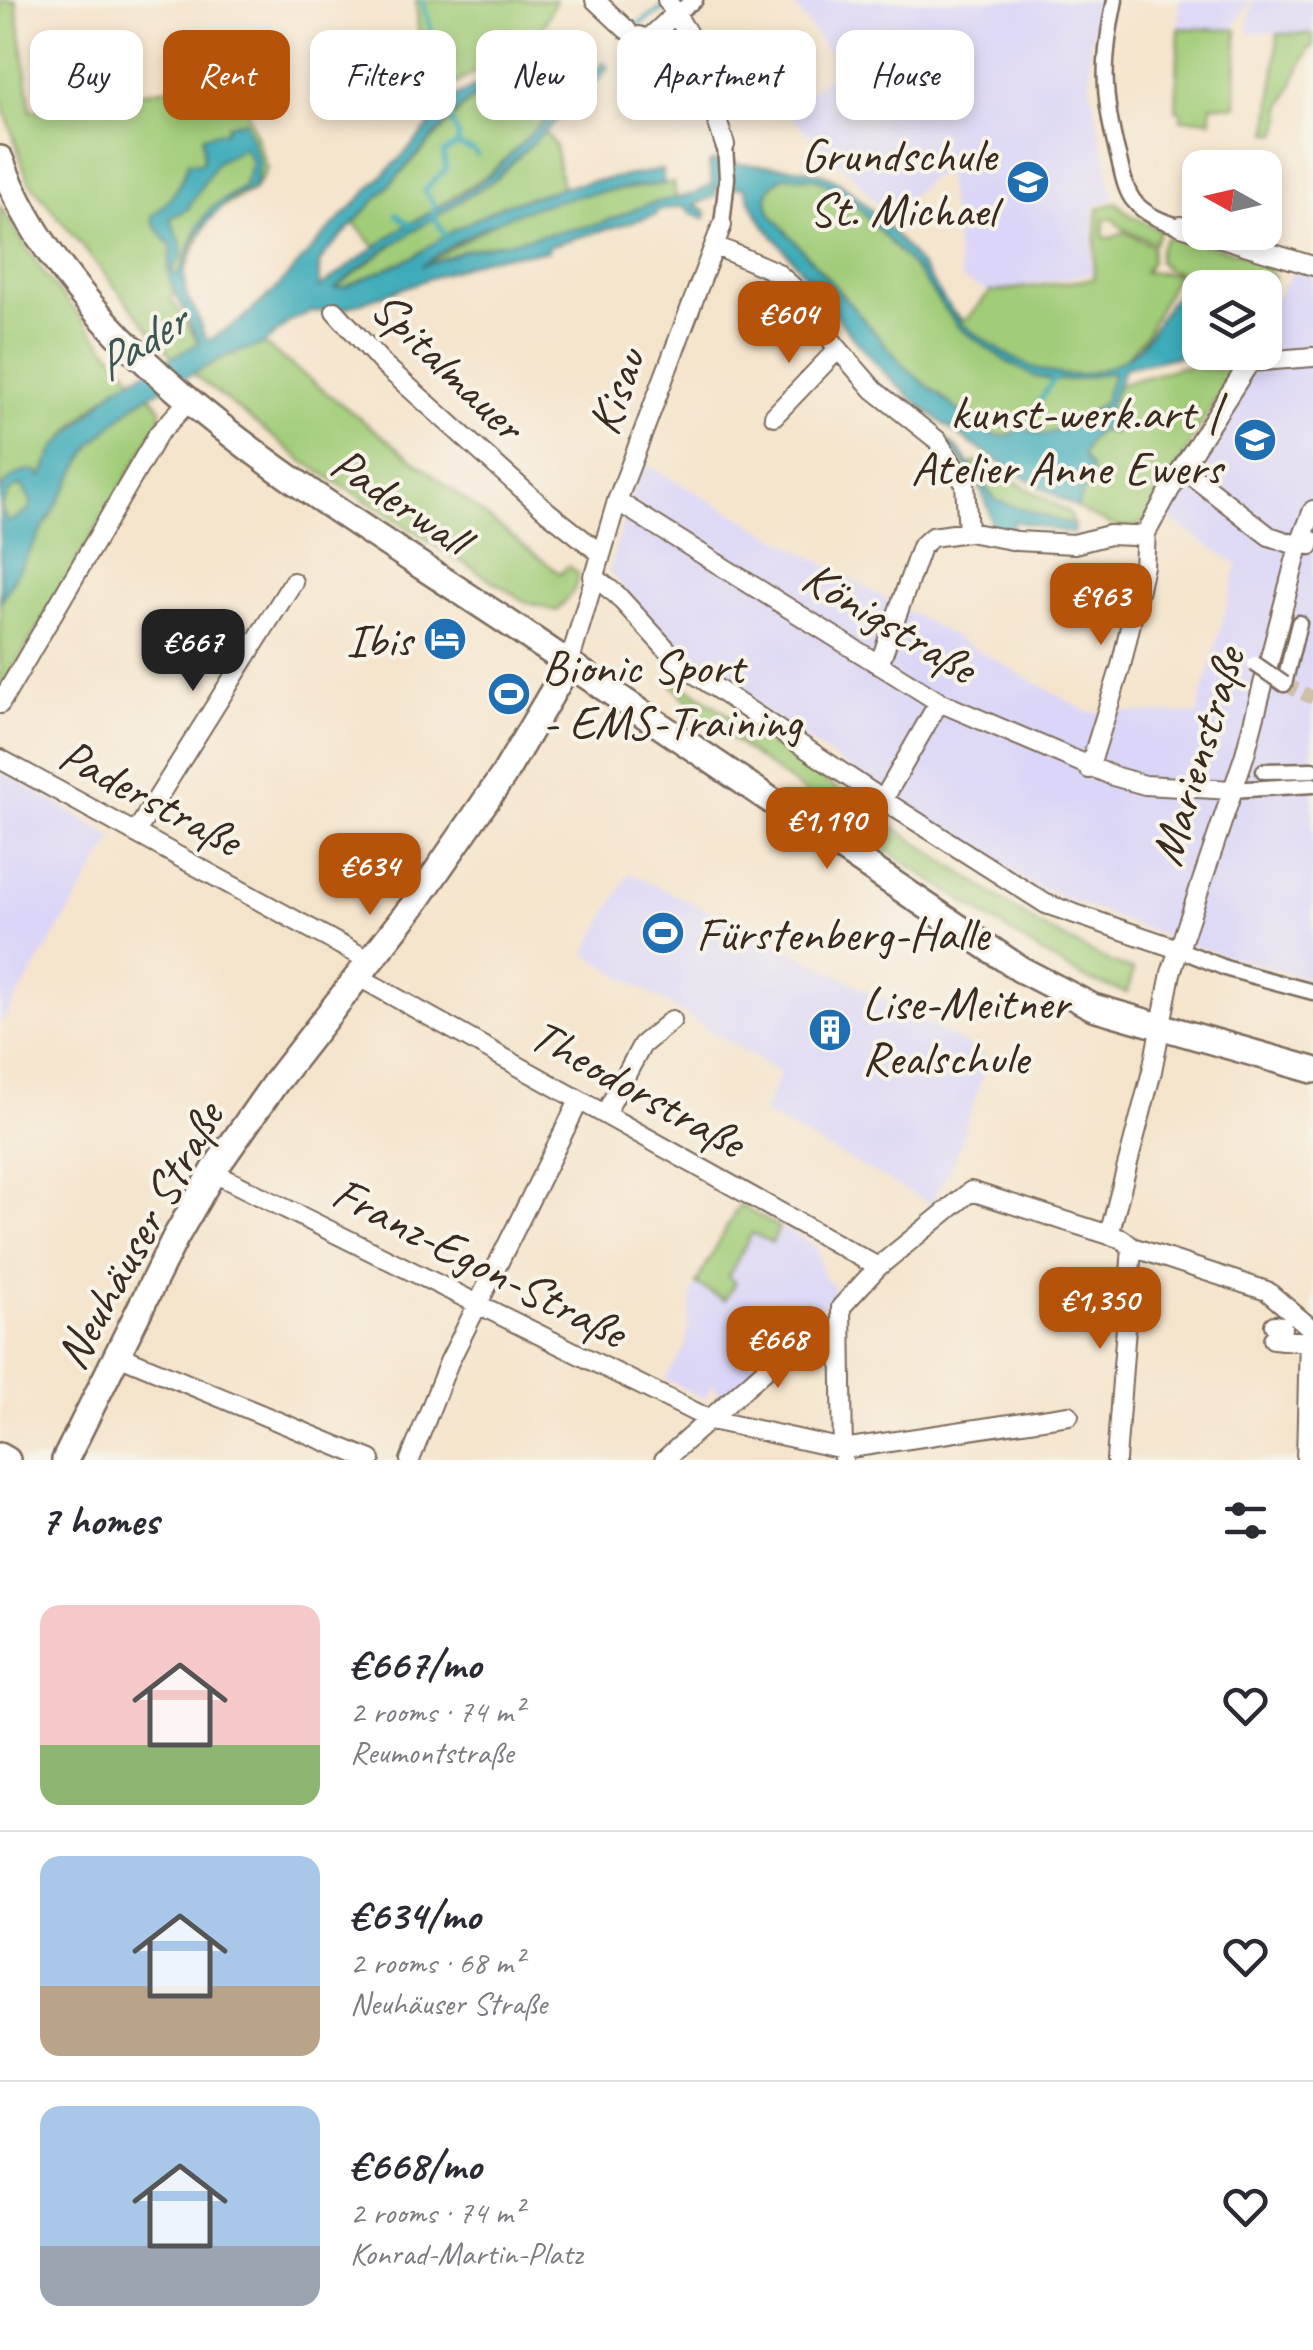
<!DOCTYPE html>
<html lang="en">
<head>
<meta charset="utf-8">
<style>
  :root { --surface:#fff; --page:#f7f7f7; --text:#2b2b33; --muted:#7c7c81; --line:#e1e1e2; --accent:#b45309 }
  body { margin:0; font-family:Caveat,sans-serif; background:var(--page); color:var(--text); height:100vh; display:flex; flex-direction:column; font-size:38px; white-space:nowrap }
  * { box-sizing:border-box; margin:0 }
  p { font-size:32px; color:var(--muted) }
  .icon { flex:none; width:55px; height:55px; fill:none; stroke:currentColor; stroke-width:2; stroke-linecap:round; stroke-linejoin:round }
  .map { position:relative; height:1460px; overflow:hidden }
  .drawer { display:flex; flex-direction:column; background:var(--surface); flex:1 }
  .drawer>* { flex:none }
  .banner { position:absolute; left:30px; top:30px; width:1255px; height:90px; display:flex; gap:20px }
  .needle { width:65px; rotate:278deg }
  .tools { position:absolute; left:1182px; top:150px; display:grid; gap:20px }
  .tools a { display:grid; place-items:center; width:100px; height:100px; border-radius:20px; background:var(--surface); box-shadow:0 5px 15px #0003; font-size:50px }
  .price { position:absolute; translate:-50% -85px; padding:0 22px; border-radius:20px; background:var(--accent); color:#fff; font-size:32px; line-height:65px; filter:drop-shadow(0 2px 5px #0008) }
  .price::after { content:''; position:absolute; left:50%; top:60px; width:30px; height:22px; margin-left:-15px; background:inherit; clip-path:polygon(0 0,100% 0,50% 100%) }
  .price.active { background:#222; color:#fff }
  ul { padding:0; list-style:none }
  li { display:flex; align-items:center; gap:30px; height:250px; padding:0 40px }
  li+li { border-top:2px solid var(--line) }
  li span { display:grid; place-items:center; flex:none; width:280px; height:200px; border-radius:20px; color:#555 }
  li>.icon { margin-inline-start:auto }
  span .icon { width:120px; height:120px; fill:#fffc; stroke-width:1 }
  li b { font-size:42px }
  h2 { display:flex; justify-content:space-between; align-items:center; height:120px; padding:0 40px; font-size:42px }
  .tag { padding:0 35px; border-radius:20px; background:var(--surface); box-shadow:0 5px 15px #0003; font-size:35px; line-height:90px }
  .tag.active { background:var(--accent); color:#fff }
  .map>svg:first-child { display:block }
  .built { fill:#dbd6f7 }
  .green { fill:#a1cc78; stroke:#6e7b4b; stroke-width:2.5 }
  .water { fill:#3cabb9; stroke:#3c6a6c; stroke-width:2.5; fill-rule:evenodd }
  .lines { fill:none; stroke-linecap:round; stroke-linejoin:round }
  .stream { stroke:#3cabb9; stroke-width:5 }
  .pedestrian-tunnel { stroke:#d0bfa9; stroke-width:14; stroke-dasharray:14 7; stroke-linecap:butt }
  .pedestrian-casing { stroke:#7c6b5b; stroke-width:19 }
  .minor-casing { stroke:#7c6b5b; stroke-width:22 }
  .secondary-casing { stroke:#7c6b5b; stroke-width:30 }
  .pedestrian { stroke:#fff; stroke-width:14 }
  .minor { stroke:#fff; stroke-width:18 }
  .secondary { stroke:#fff; stroke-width:25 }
  .pedestrian-bridge-casing { stroke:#7c6b5b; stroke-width:19; stroke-linecap:butt }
  .pedestrian-bridge { stroke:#fff; stroke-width:14 }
  .labels { text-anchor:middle; stroke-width:8; stroke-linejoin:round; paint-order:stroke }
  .poi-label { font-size:48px; fill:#3b2a1e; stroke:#f7f3e8; text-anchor:end }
  .street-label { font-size:48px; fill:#3b2a1e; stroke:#f7f3e8 }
  .water-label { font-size:50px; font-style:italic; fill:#3b5754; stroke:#f7f3e8 }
</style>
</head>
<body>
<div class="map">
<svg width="1313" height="1460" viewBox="0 0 1313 1460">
  <rect width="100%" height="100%" fill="#f7f3e8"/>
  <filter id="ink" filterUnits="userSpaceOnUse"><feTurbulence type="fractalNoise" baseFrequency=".01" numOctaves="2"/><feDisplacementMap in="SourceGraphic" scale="20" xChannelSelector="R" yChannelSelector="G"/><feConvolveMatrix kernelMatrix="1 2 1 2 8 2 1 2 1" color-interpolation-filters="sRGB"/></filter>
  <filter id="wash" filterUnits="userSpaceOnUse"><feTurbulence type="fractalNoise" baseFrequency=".0048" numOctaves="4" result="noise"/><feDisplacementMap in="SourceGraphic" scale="40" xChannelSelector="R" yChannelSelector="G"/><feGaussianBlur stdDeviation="2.25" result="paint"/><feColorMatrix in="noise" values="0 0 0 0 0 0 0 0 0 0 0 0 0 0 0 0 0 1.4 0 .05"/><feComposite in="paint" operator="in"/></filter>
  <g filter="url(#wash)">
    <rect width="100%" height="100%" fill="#f5e4cc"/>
    <path class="built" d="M790,0H1100L1090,43V84L1114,199L1094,205L1091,273L990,292L961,279L944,167L887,217L860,183L787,113L838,66Z
      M1179,0H1251L1232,30L1179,28Z
      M1254,0H1313V33H1249V17Z
      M1294,270L1313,276V980L1179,942L1031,885L876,787L677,650L609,572L641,462L1088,712L1197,714L1238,565L1159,512L1265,352V316Z
      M0,770L114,838L0,1026Z
      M629,873L796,952L983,1054L986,1065L956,1156L931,1204L763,1114L780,1073L586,954Z
      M738,1204L816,1246L824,1279L833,1284L834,1294L826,1301L827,1305L813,1307L814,1317L724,1397L712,1384L705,1399L665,1379L685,1348L693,1289Z"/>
    <path class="green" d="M0,0H16L31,111L229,78L240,88L267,169L254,190L221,208L208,221L171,299L199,343L173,358L28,180L0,96Z
      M416,0H556L540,33L429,100L423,94Z
      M1179,28L1237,30L1236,106L1211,105V120L1181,119V111L1176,110Z
      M1278,34H1313V47L1309,48L1282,108L1283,118L1277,134L1269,132Z
      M518,70L544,123L490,173L375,247L354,223L466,105Z
      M544,131L555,145L562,188L504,205L454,230L413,257L345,287L335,288L406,235L496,179Z
      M786,176L817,179L848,197L919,274L945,309L954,312L962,320L967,319L990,292L1093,279L1098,208L1117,203L1130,215L1160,230L1154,243L1121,227L1114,219H1104L1103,237L1112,238L1124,232L1152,246L1151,262L1144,272L1177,274L1145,336L1120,364L1104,402L1059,433L1043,435L1024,429L1006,436L995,435L980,428L908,370L770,214C763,196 768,184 786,176Z
      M674,183L676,198L649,204L599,224L466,250L422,266L509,214L572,196Z
      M0,206L47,278L133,378C102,394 51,443 42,477L40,478L38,471L32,470L3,486L0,491Z
      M1171,234L1262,260L1274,277L1265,293V288L1210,287L1192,275L1166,269L1158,261C1158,250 1161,240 1171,234Z
      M264,344L554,569L560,574L568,566L579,574L574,590L557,611L526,602L306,463L193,374L229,355Z
      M1181,367L1232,370L1148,519C1125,538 1101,520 1077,508L1092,470L1082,456L1088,442L1100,430L1114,433L1107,413L1118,385Z
      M150,394L161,409L160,422L0,692V602L92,444L117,417Z
      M975,462L983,463L1068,512L1074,526L995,500L969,465Z
      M22,485L31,502L29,510L8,524L0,508L10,490Z
      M675,679L1037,924L1112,963L1134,970L1127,993L1086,979L1043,954L863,835L707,721L673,686Z
      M739,1205L779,1227L772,1243L752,1233L728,1277L735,1282L725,1300L696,1284Z"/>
    <path class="water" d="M562,38L568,46L564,49L518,69L465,104L325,254L319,264V288L399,230L461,195L491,174L603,62L609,67L596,83L496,178L377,255L335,288L345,287L413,257L454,230L504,205L572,185L662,170L664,184C571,193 498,208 422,266L466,250L599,224L649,204L694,194L712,184L709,164L713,161C748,168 804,162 834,179C859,193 907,247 925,272C937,288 947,307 961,322C969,331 981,337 991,344C1035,375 1078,388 1127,357C1154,340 1160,306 1185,287L1200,291V352L1239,353L1237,356L1194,353L1124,368L1107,412L1118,415L1114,433L1100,430L1088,442L1083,456L1092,470L1077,508C1011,470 943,431 888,376C855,344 829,305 800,269C778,240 756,222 745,187L716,188L715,196L694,205L706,212L705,218L693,215L684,206L657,210L656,215L548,246V251L487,258L343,309L311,312L290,321L264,344L229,355L137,402L92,444L0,602V491C9,477 16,474 32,470L42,477L55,448L116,387L199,343L171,283L168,269L172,248L153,223L152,216C171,200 182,186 188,162L200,164L203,159V136L226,131L228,125L245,120L260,164L254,189C214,198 172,259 188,299C190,304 194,308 196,312C201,323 200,331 208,341L240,321L276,289L326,233L411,147L452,99ZM244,148L252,163L243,187L211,208L198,226L179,274H175L172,270L182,255L181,243L170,218L187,210L217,162ZM786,176L817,179L848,197L919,274L958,327L1007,362L1036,377L1052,380H1072L1113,372L1104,402L1073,426L1043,435L1024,429L1006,436L995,435L980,428L908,370L771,214C763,196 768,184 786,176ZM22,485L31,502L29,510L8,523L1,508L10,491Z
      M928,424L959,450L995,500L1074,526L1073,534L1014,521L1010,534L990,530C996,495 951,447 928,424Z"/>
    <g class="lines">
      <path class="stream" d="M422,0L433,35L429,67L436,96
        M639,24L668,5
        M504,74L508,81L507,92
        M457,145L472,150L477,155
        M396,214L413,227
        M447,238L433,215L434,203L424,191L446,169L443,153L457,145L458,136L450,117
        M1019,434L1055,377"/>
    </g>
  </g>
  <g filter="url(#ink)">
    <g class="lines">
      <path class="pedestrian-tunnel" d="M1284,684L1313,698"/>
      <g class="pedestrian-casing">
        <path id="pedestrian" d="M1115,0C1102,62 1102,94 1118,156C1122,170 1124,188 1133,200C1144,214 1164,223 1181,226
          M676,13L695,0
          M722,225L727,178L725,145
          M1299,546L1311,547L1313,539
          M1284,684L1299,623
          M1264,771L1313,770
          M1232,790L1313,785
          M1178,949L1228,969L1313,992"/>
      </g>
      <g class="minor-casing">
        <path id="minor" d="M595,0L627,30
          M667,0L690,37L725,145
          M639,36L648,39L676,13
          M1181,226L1200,232
          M1202,232L1313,266
          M716,246L776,272L794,288L835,345L874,390L937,440L965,484L968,532
          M335,311L384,365L548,512L600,553
          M774,416L838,349
          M1182,468L1269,536L1299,546
          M617,501L939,702L1113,776L1145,785L1232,790
          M593,576L617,595L680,664L883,800L1046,904L1178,949
          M569,664L617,501L722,225
          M879,665L921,547L932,537L968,532L1017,541L1074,544L1109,535L1133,536L1146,533
          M0,704L158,434L189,401
          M0,759L370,961
          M1089,769L1121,666L1144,566L1146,533L1182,468L1250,362L1313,357
          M883,800L939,702
          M136,832L293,582
          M359,977L878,1267
          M605,1114L642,1045L672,1020
          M214,1173L711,1420L843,1449L1069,1415
          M1109,1235L1152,1071L1171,973L1245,754L1299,546L1313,510
          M1274,1325L1282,1326L1281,1340
          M1273,1339L1309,1342
          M118,1355L371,1460
          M410,1460L449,1362L579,1101
          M664,1460L814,1326
          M843,1460L841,1307L878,1267L971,1191L1122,1239L1132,1247L1267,1291L1313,1330
          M1116,1460L1132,1247
          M1306,1460L1309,1337L1313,1330"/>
      </g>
      <g class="secondary-casing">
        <path id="secondary" d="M0,159C79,369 347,513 525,634C690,746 855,857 1020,969L1093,1007L1313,1070
          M0,1456L7,1460
          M65,1460L175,1238L218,1164L275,1083L412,907L503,776L569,664"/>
      </g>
      <use href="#pedestrian" class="pedestrian"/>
      <use href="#minor" class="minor"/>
      <use href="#secondary" class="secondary"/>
      <g class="pedestrian-bridge-casing">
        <path id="pedestrian-bridge" d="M1255,664L1284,684"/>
      </g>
      <use href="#pedestrian-bridge" class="pedestrian-bridge"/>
    </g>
  </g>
  <defs>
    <g id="school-disc" transform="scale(2.25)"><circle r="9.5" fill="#1f6fb2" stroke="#f7f3e8"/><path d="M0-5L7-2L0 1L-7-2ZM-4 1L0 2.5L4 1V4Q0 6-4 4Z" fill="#fff"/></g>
    <g id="hotel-disc" transform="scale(2.25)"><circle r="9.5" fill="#1f6fb2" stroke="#f7f3e8"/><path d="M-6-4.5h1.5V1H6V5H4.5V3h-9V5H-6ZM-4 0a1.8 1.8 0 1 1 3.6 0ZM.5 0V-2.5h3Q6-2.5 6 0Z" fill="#fff"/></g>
    <g id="stadium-disc" transform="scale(2.25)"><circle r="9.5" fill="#1f6fb2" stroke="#f7f3e8"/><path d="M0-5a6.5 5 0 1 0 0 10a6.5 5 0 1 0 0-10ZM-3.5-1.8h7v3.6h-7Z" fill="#fff"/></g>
    <g id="building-disc" transform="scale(2.25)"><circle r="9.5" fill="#1f6fb2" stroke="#f7f3e8"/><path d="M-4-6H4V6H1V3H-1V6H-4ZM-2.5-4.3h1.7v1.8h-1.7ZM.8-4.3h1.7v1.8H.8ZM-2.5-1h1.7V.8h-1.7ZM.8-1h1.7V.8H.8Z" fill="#fff"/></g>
  </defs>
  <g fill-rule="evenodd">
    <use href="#school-disc" x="1028" y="182"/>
    <use href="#school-disc" x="1255" y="440"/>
    <use href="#hotel-disc" x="445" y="639"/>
    <use href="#stadium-disc" x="509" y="694"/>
    <use href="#stadium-disc" x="663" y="933"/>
    <use href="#building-disc" x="830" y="1030"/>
  </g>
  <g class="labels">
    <g class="poi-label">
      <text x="996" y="171">Grundschule<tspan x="996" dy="55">St. Michael</tspan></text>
      <text x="1222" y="429">kunst-werk.art |<tspan x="1222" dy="55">Atelier Anne Ewers</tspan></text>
      <text x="412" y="656">Ibis</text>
      <text x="542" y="683" text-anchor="start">Bionic Sport<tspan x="542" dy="55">- EMS-Training</tspan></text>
      <text x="696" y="950" text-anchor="start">Fürstenberg-Halle</text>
      <text x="862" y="1019" text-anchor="start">Lise-Meitner<tspan x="862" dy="55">Realschule</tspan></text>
    </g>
    <g class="street-label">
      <text transform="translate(449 365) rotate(44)" y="17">Spitalmauer</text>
      <text transform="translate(615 391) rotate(-70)" y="17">Kisau</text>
      <text transform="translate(401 500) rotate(34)" y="17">Paderwall</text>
      <text transform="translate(890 621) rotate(31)" y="17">Königstraße</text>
      <text transform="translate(1196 756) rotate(-73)" y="17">Marienstraße</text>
      <text transform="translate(151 796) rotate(28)" y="17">Paderstraße</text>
      <text transform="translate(638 1087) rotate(29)" y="17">Theodorstraße</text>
      <text transform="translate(138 1235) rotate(-61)" y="17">Neuhäuser Straße</text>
      <text transform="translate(480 1261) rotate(27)" y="17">Franz-Egon-Straße</text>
    </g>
    <g class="water-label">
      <text transform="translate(139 341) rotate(-32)" y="18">Pader</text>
    </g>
  </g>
</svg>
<div class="tools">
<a><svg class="needle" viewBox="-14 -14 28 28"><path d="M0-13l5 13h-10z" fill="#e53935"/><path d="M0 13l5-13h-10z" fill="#7c7c81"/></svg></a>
<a><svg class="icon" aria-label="layers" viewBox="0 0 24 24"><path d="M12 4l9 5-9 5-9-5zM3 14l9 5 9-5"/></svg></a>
</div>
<b class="price" style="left:789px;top:366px">€604</b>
<b class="price" style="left:1101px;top:648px">€963</b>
<b class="price active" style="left:193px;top:694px">€667</b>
<b class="price" style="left:827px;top:872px">€1,190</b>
<b class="price" style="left:370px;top:918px">€634</b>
<b class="price" style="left:1100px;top:1352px">€1,350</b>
<b class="price" style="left:778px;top:1391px">€668</b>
<div class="banner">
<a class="tag">Buy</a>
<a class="tag active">Rent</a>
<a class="tag">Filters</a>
<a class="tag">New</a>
<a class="tag">Apartment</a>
<a class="tag">House</a>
</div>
</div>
<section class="drawer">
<h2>7 homes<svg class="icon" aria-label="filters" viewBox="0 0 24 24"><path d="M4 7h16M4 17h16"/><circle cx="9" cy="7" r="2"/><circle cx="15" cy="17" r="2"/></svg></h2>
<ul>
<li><span style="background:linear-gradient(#f6c9c9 70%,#8fb573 0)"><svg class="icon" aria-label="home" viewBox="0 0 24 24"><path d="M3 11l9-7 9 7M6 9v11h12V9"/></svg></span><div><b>€667/mo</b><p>2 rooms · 74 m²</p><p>Reumontstraße</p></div><svg class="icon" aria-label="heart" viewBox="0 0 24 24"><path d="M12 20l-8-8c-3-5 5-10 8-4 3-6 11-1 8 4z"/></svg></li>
<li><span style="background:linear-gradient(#a9c7e8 65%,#b9a48a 0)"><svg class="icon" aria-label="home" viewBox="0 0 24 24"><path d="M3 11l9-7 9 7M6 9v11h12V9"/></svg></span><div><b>€634/mo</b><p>2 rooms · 68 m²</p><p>Neuhäuser Straße</p></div><svg class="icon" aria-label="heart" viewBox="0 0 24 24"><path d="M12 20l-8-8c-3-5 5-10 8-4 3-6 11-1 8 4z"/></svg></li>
<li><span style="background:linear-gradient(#a9c7e8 70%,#9aa5b1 0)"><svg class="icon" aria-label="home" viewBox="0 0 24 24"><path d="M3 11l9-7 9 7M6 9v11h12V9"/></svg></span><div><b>€668/mo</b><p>2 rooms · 74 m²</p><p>Konrad-Martin-Platz</p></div><svg class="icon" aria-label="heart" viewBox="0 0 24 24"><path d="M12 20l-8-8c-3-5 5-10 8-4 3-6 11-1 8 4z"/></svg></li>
</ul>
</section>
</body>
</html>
